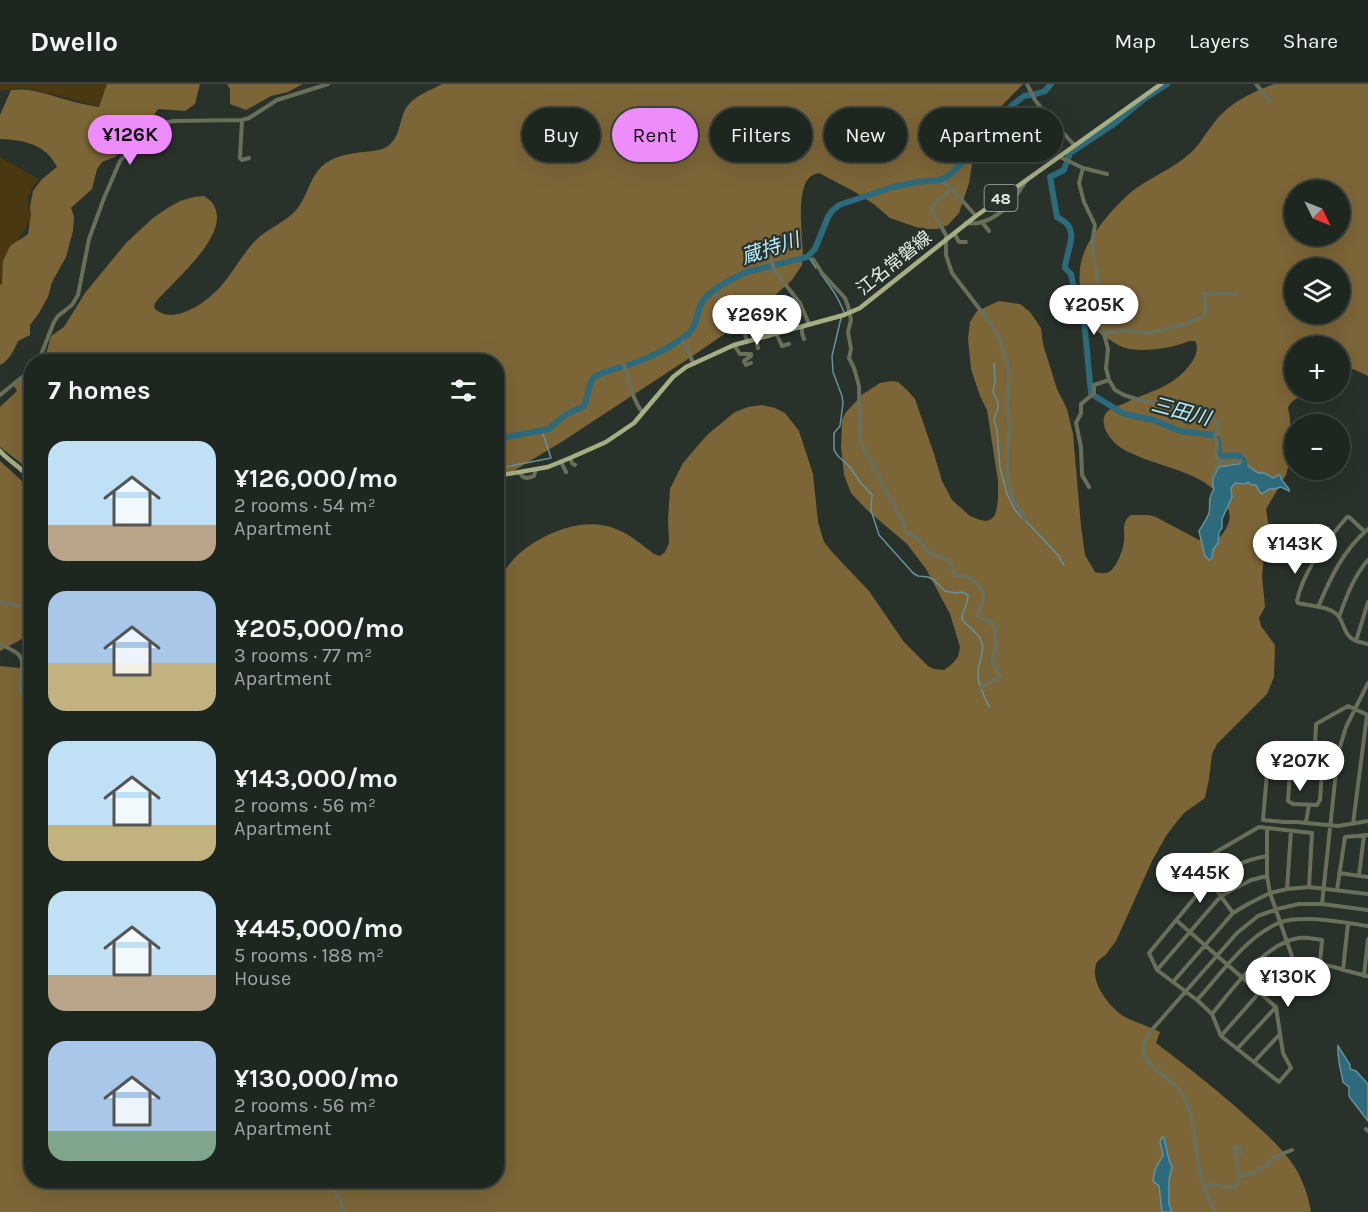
<!DOCTYPE html>
<html lang="en">
<head>
<meta charset="utf-8">
<style>
  :root { --surface:#1e2620; --page:#2b322d; --text:#f1f3f6; --muted:#a1a5a5; --line:#3c433e; --accent:#ed8cfa }
  body { margin:0; font-family:Karla,"Noto Sans JP",sans-serif; background:var(--page); color:var(--text); height:100vh; display:flex; flex-direction:column; font-size:22px; white-space:nowrap }
  * { box-sizing:border-box; margin:0 }
  p { font-size:20px; color:var(--muted) }
  .icon { flex:none; width:33px; height:33px; fill:none; stroke:currentColor; stroke-width:2; stroke-linecap:round; stroke-linejoin:round }
  .map { position:relative; flex:1; overflow:hidden }
  .sheet { position:absolute; left:24px; top:270px; width:480px; height:834px; display:flex; flex-direction:column; background:var(--surface); border-radius:24px; box-shadow:0 6px 24px #0002,0 0 0 2px var(--line) }
  .sheet>* { flex:none }
  .banner { position:absolute; left:522px; top:24px; width:570px; height:54px; display:flex; gap:12px }
  .needle { width:39px; rotate:133deg }
  .buttons { position:absolute; left:1284px; top:96px; display:grid; gap:12px }
  .buttons a { display:grid; place-items:center; width:66px; height:66px; border-radius:50%; background:var(--surface); box-shadow:0 6px 24px #0002,0 0 0 2px var(--line); font-size:30px }
  .price { position:absolute; translate:-50% -51px; padding:0 14px; border-radius:21px; background:#fff; color:#222; font-size:20px; line-height:39px; filter:drop-shadow(0 2px 3px #0008) }
  .price::after { content:''; position:absolute; left:50%; top:36px; width:18px; height:14px; margin-left:-9px; background:inherit; clip-path:polygon(0 0,100% 0,50% 100%) }
  .price.current { background:var(--accent); color:#111 }
  ul { padding:0; list-style:none }
  li { display:flex; align-items:center; gap:18px; height:150px; padding:0 24px }
  li span { display:grid; place-items:center; flex:none; width:168px; height:120px; border-radius:18px; color:#555 }
  li>.icon { margin-inline-start:auto }
  span .icon { width:72px; height:72px; fill:#fffc; stroke-width:1 }
  li b { font-size:26px }
  h2 { display:flex; justify-content:space-between; align-items:center; height:72px; padding:0 24px; font-size:26px }
  .pill { padding:0 21px; border-radius:27px; background:var(--surface); box-shadow:0 6px 24px #0002,0 0 0 2px var(--line); font-size:21px; line-height:54px }
  .pill.current { background:var(--accent); color:#111 }
  header { display:flex; align-items:center; gap:36px; box-sizing:border-box; height:84px; padding:0 30px; background:var(--surface); border-bottom:2px solid var(--line) }
  header strong { font-size:28px }
  nav { display:flex; gap:33px; margin-inline-start:auto; font-size:21px }
  .map>svg:first-child { display:block }
  .green { fill:#4a3811 }
  .forest { fill:#7c6537; fill-rule:evenodd }
  .water { fill:#2c6a7c; stroke:#64929d; stroke-width:1.5 }
  .lines { fill:none; stroke-linecap:round; stroke-linejoin:round }
  .stream { stroke:#64929d; stroke-width:1.5 }
  .river { stroke:#2c6a7c; stroke-width:6 }
  .minor { stroke:#6a6f5a; stroke-width:4 }
  .major { stroke:#a6ae84; stroke-width:4.5 }
  .labels { text-anchor:middle; stroke-width:4.5; stroke-linejoin:round; paint-order:stroke }
  .shield { fill:#28322a; stroke:#aeb6b0; stroke-width:1.5 }
  .shield-label { font-size:16px; font-weight:bold; fill:#e8eee9 }
  .street-label { font-size:18px; fill:#e8eee9; stroke:#28322a }
  .water-label { font-size:20px; font-style:italic; fill:#b6ebfd; stroke:#28322a }
</style>
</head>
<body>
<header>
<strong>Dwello</strong>
<nav><a>Map</a><a>Layers</a><a>Share</a></nav>
</header>
<div class="map">
<svg width="1368" height="1128" viewBox="0 0 1368 1128">
  <rect width="100%" height="100%" fill="#28322a"/>
  <path class="green" d="M0,0H129L107,20L97,22L44,8L19,4L0,7Z
    M0,73L39,95C25,115 26,112 32,135L18,155L0,212Z"/>
  <path class="forest" d="M107,0H200L195,20L185,27L158,25L144,46L128,60L115,73L102,78L97,85L92,105L71,124L74,133L73,147L66,173L52,198L48,213L39,229L30,241V251L18,257C14,266 10,276 0,281V201L2,200L3,177L10,162L28,150L31,131L30,123L33,107L42,95L57,83C46,60 24,56 0,55V31L11,6C33,3 51,12 71,17C81,20 90,21 99,23Z
    M227,0H303L288,8L271,12L246,26L230,20V5Z
    M442,0H1023L982,42L973,75L969,99L959,129L948,141L937,145H927L916,143L890,134L875,121L855,108L819,89C816,90 813,90 810,93C795,106 803,155 803,174L802,181L792,196L755,229L691,273L563,357L497,397L496,278H38L46,270L51,252L64,243L85,209L126,159L153,134L166,125L180,117L194,113L204,112C208,115 212,117 214,122C231,151 171,199 155,219L154,224C173,243 207,218 221,202C234,187 243,169 257,155C270,143 286,138 297,125C309,110 310,90 326,79C335,73 346,70 356,69C366,67 380,68 388,62C400,53 399,38 405,26C412,12 430,7 442,0Z
    M1274,0H1368V292L1353,285L1347,289L1340,297V262H1294V308H1330L1324,313L1315,317C1309,315 1299,312 1294,316C1291,318 1290,321 1288,323L1290,335L1291,373L1286,391L1266,425L1269,445L1268,462L1264,471L1262,492L1265,523L1259,534L1261,542L1275,561L1274,593L1267,610L1217,660L1212,670L1209,695L1205,714L1184,729L1175,740L1166,752L1152,777L1116,857C1113,861 1110,865 1107,869C1105,872 1099,875 1097,878C1088,897 1110,924 1125,933C1136,939 1149,942 1160,948L1156,959C1190,985 1224,1011 1256,1041C1266,1050 1276,1059 1285,1070C1299,1086 1308,1107 1311,1128H0V582L31,585L32,1096H496V501C503,489 510,477 521,468C546,448 585,432 616,445C630,450 642,461 654,470L660,472L665,468L669,459L668,435L670,405L683,379L707,351L735,328L748,323L762,321L775,324L785,329L799,347L813,390L818,438L824,458L833,469L869,507L904,558L928,582L934,585L944,586L952,580L958,573L960,563L950,530L926,485L907,460L867,426L851,409L844,391L841,363L842,336L846,328L863,310L880,299L892,297L898,298L907,306L915,315L934,370L942,397L952,416L970,432L980,436L987,437L991,435L995,431L997,423L998,414V397L987,326L980,312L971,285L968,255L970,238L977,227L999,217L1020,220L1030,228L1041,244L1043,260L1057,305L1067,325L1073,350L1081,442L1085,471L1095,488C1099,489 1104,490 1109,488C1117,483 1123,466 1124,457C1125,447 1121,438 1131,431H1149L1156,433L1199,456L1220,453C1224,448 1227,444 1229,437C1231,429 1228,424 1223,416C1203,387 1161,384 1131,369C1121,365 1113,359 1107,349C1104,343 1101,334 1107,328C1111,324 1118,322 1123,320C1149,307 1174,304 1192,278C1196,271 1199,264 1195,257H1189C1172,264 1148,268 1130,265C1123,264 1116,260 1110,256C1106,253 1101,251 1098,248C1080,227 1074,191 1085,166C1093,147 1121,114 1138,103C1154,92 1173,84 1188,71C1200,61 1202,54 1211,43C1228,19 1248,10 1274,0ZM1294,106H1340V152H1294ZM1294,184H1340V230H1294Z
    M31,284V387L0,363V323L17,307L14,302Z
    M0,377L21,396L32,421L31,550L0,567Z"/>
  <path class="water" d="M1244,379L1258,389H1264L1273,394L1279,391L1281,392V395L1289,405V407L1281,403L1274,405H1269L1262,410L1259,407L1256,401H1252L1248,398L1245,400L1235,399L1231,404L1232,413L1222,435V444L1219,448L1218,459L1213,466L1212,474L1209,476L1205,472L1199,447C1202,442 1207,435 1209,429C1211,420 1207,416 1214,405C1210,397 1215,391 1219,383Z
    M1338,962L1350,981V985L1356,987L1368,1000V1037L1351,1015L1349,1012V1003L1343,998C1341,986 1337,974 1338,962Z
    M1162,1053L1164,1054L1169,1076L1172,1083L1169,1096V1120L1172,1128H1162L1159,1102L1153,1097L1155,1086L1163,1071L1160,1058Z"/>
  <g class="lines">
    <path class="stream" d="M808,172L816,184
      M821,190C832,205 837,211 844,228L843,230
      M841,234L832,272L833,288L842,312L843,319L840,342L834,349V366L838,372L849,382L860,398L872,411L871,426L879,451L913,489L918,492L928,493L934,496L945,507L955,509L962,508L968,511C968,521 962,527 962,534C962,540 979,547 982,559C985,570 977,580 978,591C978,602 985,613 989,623
      M994,279L995,296L993,308L998,318V324L994,336L997,346L1000,384L1007,410L1015,426L1022,434
      M496,385L551,374L542,347
      M1026,437L1057,470L1064,481"/>
    <path class="river" d="M1091,309L1084,236L1080,220L1075,210L1071,190L1065,184C1065,171 1079,149 1065,138C1063,136 1060,135 1057,133L1050,93L1064,86L1070,69L1114,40L1144,15L1167,0
      M1093,311L1124,330L1153,336L1180,347L1213,351C1221,356 1218,364 1219,372C1235,372 1244,366 1245,386
      M496,355L549,345L565,331L584,322C589,313 587,298 596,292C603,288 622,283 631,280C649,274 674,262 689,249C698,240 696,230 701,220C707,207 734,193 747,188L807,173L815,165L828,133L832,127L839,121L893,103L917,98L940,96L948,92L1001,44L1010,23L1024,12L1036,10L1045,7L1051,0"/>
    <path class="minor" d="M1027,0L1035,16L1042,25L1075,62
      M1256,0L1270,17
      M242,36L240,74L242,76L249,74
      M1060,73L1083,84L1079,99L1084,118L1095,141L1092,159L1094,177L1097,187L1098,227L1108,265L1106,284L1109,296L1115,306L1124,311L1145,318L1160,319L1185,331L1212,335L1218,338L1219,340L1215,353L1217,360L1216,372L1219,376L1226,378
      M1083,84L1107,90
      M944,99L952,105L976,132
      M952,105L935,119L931,125L946,151V171L952,189L991,240L999,254L1006,275L1009,288L1007,324L1010,345L1007,368L1008,398L1014,417L1025,435
      M982,138L989,147
      M966,139C994,143 1013,118 1026,97
      M954,149L959,158H966
      M771,175L774,186L800,219L809,240
      M813,175L822,189L845,214L848,222L851,236L848,248L851,265L849,274L854,284L859,302L860,354L862,362L904,440L906,448L919,456L929,469L946,475L950,478L955,491C960,492 966,493 970,495C977,498 985,508 983,516C981,522 978,525 977,531L983,535L991,539L995,543L996,564L992,577L1000,593L980,604
      M716,211L742,241L747,257
      M802,243V249L804,255
      M776,249L782,262L789,260
      M1105,250L1122,246L1150,249L1179,242L1195,236L1204,231L1206,227L1204,209L1236,210
      M756,255L758,264
      M683,258L694,280
      M734,261L740,270H751V272L744,277L746,281L751,279
      M38,278L54,238L58,232L72,221L78,211L89,155L104,114L120,77L135,60L148,49L160,40L173,37L242,36L249,34L277,16L328,0
      M624,281C630,297 632,316 643,329
      M0,311L32,285
      M570,374L572,379L575,381
      M561,378L566,388
      M519,388L523,393L527,394L534,392L536,385
      M1212,391L1218,380L1241,377
      M1089,403L1082,391L1081,363L1076,339L1081,329V320L1094,309V301L1109,296
      M0,518L32,525
      M1368,518L1356,557L1368,560
      M1318,523C1330,495 1343,466 1368,445
      M1339,533C1346,513 1354,492 1368,476
      M1356,557C1345,553 1345,542 1339,533C1332,522 1310,522 1298,519L1297,517C1303,487 1327,456 1347,433H1349L1365,448
      M0,560C6,563 13,566 18,570C28,579 16,598 22,610L32,612
      M1338,669L1272,662L1269,665L1263,736L1285,738H1296L1338,742L1368,737
      M1293,683L1320,685L1322,687L1320,716L1317,721L1293,720L1288,717L1290,687Z
      M1314,685L1316,640L1348,622L1368,631
      M1306,738L1309,721
      M1353,740L1367,631
      M1267,744V792L1270,809L1295,881
      M1339,789L1368,793
      M1359,792L1364,751
      M1287,805L1291,747
      M1337,806L1345,753L1368,751
      M1322,820L1338,669L1346,643L1368,599
      M1233,829L1197,779L1259,743L1312,749L1309,803
      M1176,836L1276,923L1283,969L1291,984L1279,998L1221,952L1212,930L1197,916L1157,886L1149,869L1206,800C1225,785 1243,776 1267,772
      M1157,886L1221,812L1251,796L1267,792
      M1343,886L1348,839
      M1364,892L1368,855
      M1173,898L1233,829L1248,820L1270,809L1287,805L1309,803L1368,810
      M1197,916C1221,890 1247,851 1281,838C1287,836 1297,835 1304,835C1325,834 1347,839 1368,842
      M1212,930C1233,905 1264,859 1299,854C1306,853 1314,855 1322,856L1320,879
      M1221,952L1273,893C1309,866 1331,885 1368,892
      M1237,965L1276,923
      M1254,978L1279,951
      M1366,1045L1368,1047
      M1239,1093L1256,1088L1268,1080L1274,1073L1292,1066
      M325,1096L340,1115L344,1128
      M1203,1104C1208,1102 1209,1101 1214,1101C1225,1101 1237,1111 1239,1093L1235,1065L1236,1062L1240,1064L1241,1069
      M1215,1128C1208,1114 1202,1101 1199,1085C1194,1061 1195,1035 1184,1013C1176,997 1147,983 1143,970C1141,962 1146,955 1150,948L1237,849L1258,832L1277,825L1299,820H1322L1368,826"/>
    <path class="major" d="M0,367C11,380 24,383 32,400
      M496,392L548,383L570,374L606,358L634,339L673,293L686,283L734,261L844,231L860,224L976,132L1161,0"/>
  </g>
  <g class="labels">
    <rect class="shield" x="984.5" y="101" width="33" height="26" rx="4.5"/>
    <g class="shield-label">
      <text x="1001" y="120">48</text>
    </g>
    <g class="street-label">
      <text transform="translate(894 179) rotate(-39)" y="6">江名常磐線</text>
    </g>
    <g class="water-label">
      <text transform="translate(770 164) rotate(-18)" y="7">蔵持川</text>
      <text transform="translate(1181 327) rotate(15)" y="7">三田川</text>
    </g>
  </g>
</svg>
<div class="buttons">
<a><svg class="needle" viewBox="-14 -14 28 28"><path d="M0-13l5 13h-10z" fill="#e53935"/><path d="M0 13l5-13h-10z" fill="#a1a5a5"/></svg></a>
<a><svg class="icon" aria-label="layers" viewBox="0 0 24 24"><path d="M12 4l9 5-9 5-9-5zM3 14l9 5 9-5"/></svg></a>
<a>+</a>
<a>−</a>
</div>
<b class="price current" style="left:130px;top:82px">¥126K</b>
<b class="price" style="left:1094px;top:252px">¥205K</b>
<b class="price" style="left:757px;top:262px">¥269K</b>
<b class="price" style="left:1295px;top:491px">¥143K</b>
<b class="price" style="left:1300px;top:708px">¥207K</b>
<b class="price" style="left:1200px;top:820px">¥445K</b>
<b class="price" style="left:1288px;top:924px">¥130K</b>
<div class="banner">
<a class="pill">Buy</a>
<a class="pill current">Rent</a>
<a class="pill">Filters</a>
<a class="pill">New</a>
<a class="pill">Apartment</a>
</div>
<section class="sheet">
<h2>7 homes<svg class="icon" aria-label="filters" viewBox="0 0 24 24"><path d="M4 7h16M4 17h16"/><circle cx="9" cy="7" r="2"/><circle cx="15" cy="17" r="2"/></svg></h2>
<ul>
<li><span style="background:linear-gradient(#bfe0f5 70%,#b9a48a 0)"><svg class="icon" aria-label="home" viewBox="0 0 24 24"><path d="M3 11l9-7 9 7M6 9v11h12V9"/></svg></span><div><b>¥126,000/mo</b><p>2 rooms · 54 m²</p><p>Apartment</p></div></li>
<li><span style="background:linear-gradient(#a9c7e8 60%,#c2b280 0)"><svg class="icon" aria-label="home" viewBox="0 0 24 24"><path d="M3 11l9-7 9 7M6 9v11h12V9"/></svg></span><div><b>¥205,000/mo</b><p>3 rooms · 77 m²</p><p>Apartment</p></div></li>
<li><span style="background:linear-gradient(#bfe0f5 70%,#c2b280 0)"><svg class="icon" aria-label="home" viewBox="0 0 24 24"><path d="M3 11l9-7 9 7M6 9v11h12V9"/></svg></span><div><b>¥143,000/mo</b><p>2 rooms · 56 m²</p><p>Apartment</p></div></li>
<li><span style="background:linear-gradient(#bfe0f5 70%,#b9a48a 0)"><svg class="icon" aria-label="home" viewBox="0 0 24 24"><path d="M3 11l9-7 9 7M6 9v11h12V9"/></svg></span><div><b>¥445,000/mo</b><p>5 rooms · 188 m²</p><p>House</p></div></li>
<li><span style="background:linear-gradient(#a9c7e8 75%,#7fa58c 0)"><svg class="icon" aria-label="home" viewBox="0 0 24 24"><path d="M3 11l9-7 9 7M6 9v11h12V9"/></svg></span><div><b>¥130,000/mo</b><p>2 rooms · 56 m²</p><p>Apartment</p></div></li>
</ul>
</section>
</div>
</body>
</html>
